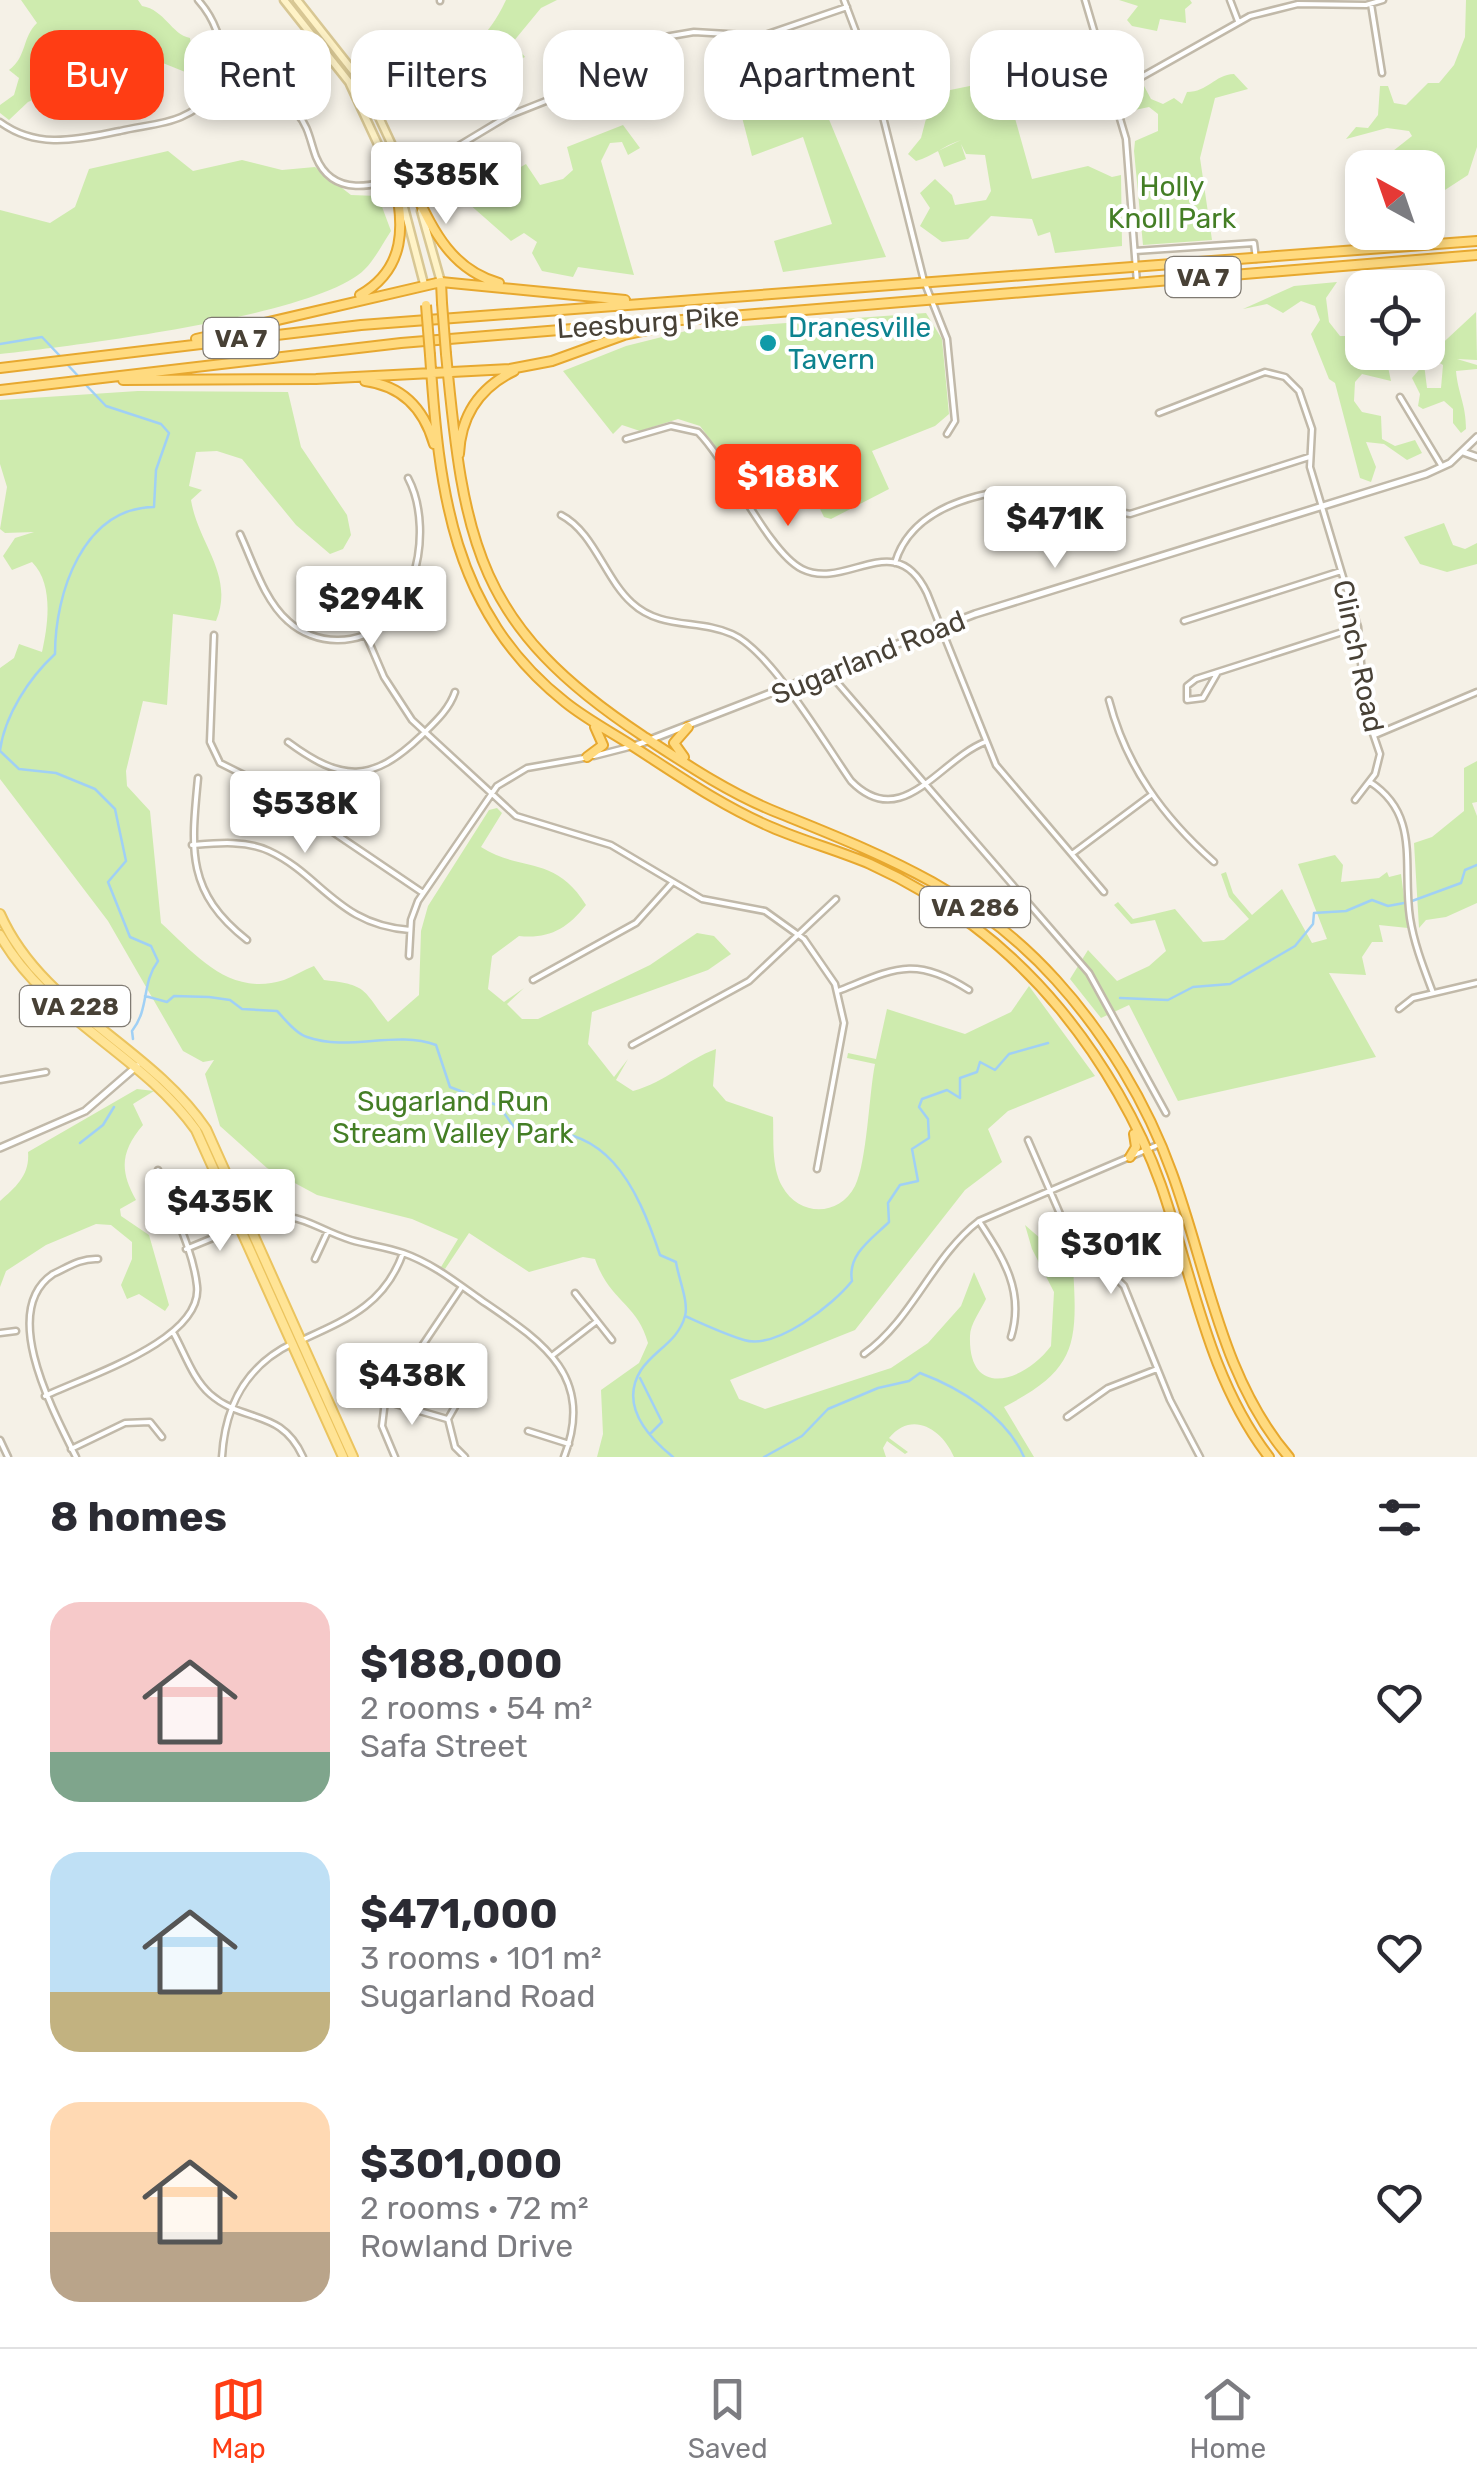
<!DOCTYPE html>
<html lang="en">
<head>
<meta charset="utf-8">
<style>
  :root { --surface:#fff; --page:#f2f2f3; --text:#2b2b33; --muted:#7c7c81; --line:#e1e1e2; --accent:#ff3d14 }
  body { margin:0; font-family:Rubik,sans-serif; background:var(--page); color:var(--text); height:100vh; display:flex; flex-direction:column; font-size:38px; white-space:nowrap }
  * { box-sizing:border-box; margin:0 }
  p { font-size:32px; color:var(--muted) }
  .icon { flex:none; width:55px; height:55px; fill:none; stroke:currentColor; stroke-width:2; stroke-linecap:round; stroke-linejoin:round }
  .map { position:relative; height:1457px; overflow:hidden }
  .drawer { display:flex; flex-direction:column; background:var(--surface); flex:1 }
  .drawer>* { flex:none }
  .banner { position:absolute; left:30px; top:30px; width:1418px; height:90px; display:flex; gap:20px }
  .needle { width:65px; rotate:320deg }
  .controls { position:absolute; left:1345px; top:150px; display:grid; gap:20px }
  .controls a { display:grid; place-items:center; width:100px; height:100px; border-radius:20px; background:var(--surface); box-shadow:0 5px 15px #0003; font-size:50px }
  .price { position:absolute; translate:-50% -85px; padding:0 22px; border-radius:10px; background:#fff; color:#222; font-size:32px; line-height:65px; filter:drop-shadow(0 2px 5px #0008) }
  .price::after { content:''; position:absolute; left:50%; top:60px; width:30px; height:22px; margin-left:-15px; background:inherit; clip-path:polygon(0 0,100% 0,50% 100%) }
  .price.active { background:var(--accent); color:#fff }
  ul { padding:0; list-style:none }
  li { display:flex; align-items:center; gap:30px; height:250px; padding:0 50px }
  li span { display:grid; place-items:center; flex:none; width:280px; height:200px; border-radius:30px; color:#555 }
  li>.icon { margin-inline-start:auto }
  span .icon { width:120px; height:120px; fill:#fffc; stroke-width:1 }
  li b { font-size:42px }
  h2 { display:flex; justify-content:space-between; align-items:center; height:120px; padding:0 50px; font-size:42px }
  .pill { padding:0 35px; border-radius:30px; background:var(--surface); box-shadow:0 5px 15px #0003; font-size:35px; line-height:90px }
  .pill.active { background:var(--accent); color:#fff }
  .menu { display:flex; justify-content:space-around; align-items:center; height:140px; border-top:2px solid var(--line); background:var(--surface); font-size:28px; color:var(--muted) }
  .menu a { display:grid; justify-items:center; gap:5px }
  .menu .active { color:var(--accent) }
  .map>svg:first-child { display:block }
  .green { fill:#ceebae }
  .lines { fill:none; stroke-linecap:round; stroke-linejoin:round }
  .stream { stroke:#a0d0f5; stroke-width:2.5 }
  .minor-casing { stroke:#c1b9a9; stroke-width:9 }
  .tertiary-casing { stroke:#c1b9a9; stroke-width:10 }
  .secondary-casing { stroke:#d8c794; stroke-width:11 }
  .primary-casing { stroke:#ebc45f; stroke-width:12 }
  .trunk-casing { stroke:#e7a82f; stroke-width:12 }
  .minor { stroke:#fff; stroke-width:4 }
  .tertiary { stroke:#fff; stroke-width:5 }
  .secondary { stroke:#fff3c7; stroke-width:6 }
  .primary { stroke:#ffe496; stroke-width:8 }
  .trunk { stroke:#ffda7f; stroke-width:8 }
  .trunk-bridge-casing { stroke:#e7a82f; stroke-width:12; stroke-linecap:butt }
  .trunk-bridge { stroke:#ffda7f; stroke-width:8 }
  .culture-dot { fill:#0f9aa8; stroke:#fff; stroke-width:4 }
  .labels { text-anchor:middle; stroke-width:8; stroke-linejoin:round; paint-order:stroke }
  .shield { fill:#fff; stroke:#7f7a72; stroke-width:2.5 }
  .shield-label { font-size:25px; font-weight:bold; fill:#484136 }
  .park-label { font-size:28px; fill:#447e25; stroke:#fff }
  .street-label { font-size:28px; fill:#484136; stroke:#fff }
  .culture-label { font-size:28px; fill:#0d838f; stroke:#fff; text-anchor:start }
</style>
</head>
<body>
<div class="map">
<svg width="1477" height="1457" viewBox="0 0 1477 1457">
  <rect width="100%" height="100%" fill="#f5f1e7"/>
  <path class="green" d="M21,0H138L142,6C165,10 171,34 190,38L193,59L210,61L205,80L143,55L138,63L120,56L111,40L95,39L57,69L49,93L28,102L9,120L0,113V105L14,95L19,78L9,70C27,57 22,37 37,23Z
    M506,0H557L541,8L513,42L525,57L408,109L404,93L381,64L386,60L399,69C433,35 468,81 506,0Z
    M1119,0H1190L1192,3L1185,9L1186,23L1160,19L1157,31L1132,26L1127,20L1138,6Z
    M1466,0H1477V147L1468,175L1428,201V168L1406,167L1393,151L1412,136L1409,131L1387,128L1346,139L1356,127L1368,128L1378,115L1380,86H1388L1394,103L1406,105L1428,83H1439L1454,65L1465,37Z
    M1234,74L1248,89L1215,98L1200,158L1212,240L1143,245L1134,151L1135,141L1158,131V114L1149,107L1135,110L1124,105V95L1144,86L1151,99L1163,104L1174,98L1182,104L1187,92C1208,92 1214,75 1234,74Z
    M811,76L886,257L783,272L774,241L832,224L803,137L752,156L735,90Z
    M1004,79L1032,179L1088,166L1112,177L1121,175L1122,246L1055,253L1050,232L1038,236L1032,219L991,216L968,239L942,242L920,226L930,208L920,193L935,179L952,195L955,205L986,200L991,191L985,155L966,154L961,144L966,159L944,167L938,151L961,140C943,146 933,156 916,161L908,154L921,138L927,115L911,98Z
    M623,125L640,148L628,155L622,142L610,143L601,161L634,275L578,267L573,277L542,271L532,253L537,242L524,233L511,241L468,203L434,181L437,169L446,162L458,187L477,192L526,164L540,185L563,179L573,170L567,147Z
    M168,151L193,171L242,160L282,170L315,167L351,195L378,196L391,231C383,243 375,259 365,269C320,316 71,346 0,354V210L50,223L75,207L89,169Z
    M1337,282L1326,298L1329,322L1340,336H1362V352L1385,353L1391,381L1362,374L1355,382L1354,401L1362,412L1381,416L1382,439L1395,446L1415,440L1422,453L1407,460L1384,444L1366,442L1376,467L1371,482L1360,478L1335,383L1329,379L1311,334L1320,320L1315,306L1301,301L1283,313L1267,304L1243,309L1294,286Z
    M1476,312L1477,360L1457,359L1477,365V369L1456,371C1458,394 1466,404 1466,429L1461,433L1453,423V409L1444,401L1423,409L1418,406L1420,394L1412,378L1424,364L1427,388H1441L1443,365L1432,358L1433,352Z
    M926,313L942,339L949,414L935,426L872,451L889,489L831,519L824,517L793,454L745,486L700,426L678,419L640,431L622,425L613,434L563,371L626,346L690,330Z
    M138,391L288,392L301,447L347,515L351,535L343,549L330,554L296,525L242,459L217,451L196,452L189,486L202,490L191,500C198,544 235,575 216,621L173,614L167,705L143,701L126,771L127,786L150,811L161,923C197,956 230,997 284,980C294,976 304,970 314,966L324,980C368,985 362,989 388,1022L419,995L421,931L428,906L489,810L497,808L502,813L481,847C519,872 555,854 586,905C567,929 549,939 519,936L492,956L488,989L504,1002L524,988L507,1004L522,1019H538L650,965L697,933L714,936L731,954L708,970L592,1012L588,1044L614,1077L628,1059L616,1080L633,1091C666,1082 686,1060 716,1049L713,1086L726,1101L773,1117C774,1139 771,1166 782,1186C799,1217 839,1217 855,1186C867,1162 869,1094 875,1064L847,1058L848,1053L876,1059L887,1009L965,1034L1011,1012L1029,986L1095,1076L1008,1111L988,1129L1002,1162L965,1190L855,1330L730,1380L739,1399L765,1409L891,1368L928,1343L961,1306L974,1272L986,1299C981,1310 970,1324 970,1336C968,1400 1024,1382 1051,1346L1054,1292L1032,1249L1025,1225L1073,1267C1078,1346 1076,1370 1004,1407L1034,1457H954C942,1429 912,1410 889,1438L908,1452L905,1454L887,1441L883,1448L886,1457H597L603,1434L601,1390L639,1363L648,1343C637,1303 610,1302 595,1259L583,1257L529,1272L469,1233L445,1269L441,1267L458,1239L412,1219L317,1195L267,1168L220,1126L205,1074L214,1060L203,1062L183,1051L108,921L0,779V668L14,658L19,644L42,652C48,625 54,584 32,562L12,570L3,556L15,538L34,532L5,533L0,529L7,487L0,464V400Z
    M1444,523L1453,545L1465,549L1477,543V564L1447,572L1420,564L1404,537Z
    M1477,761V802L1472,803L1477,816V903L1446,917L1426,920L1419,928L1414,843L1432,837L1464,811V768Z
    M1335,855L1343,865L1341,882L1379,878L1387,872L1389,877L1401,874L1408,928L1379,925L1383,942H1372L1362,957L1366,975L1329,973L1376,1057L1178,1101L1129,1005L1101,1018L1070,979L1088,950L1117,981L1149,966L1166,951L1155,920L1131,924L1114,905L1118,902L1133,919L1175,909L1203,942L1224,940L1249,919L1229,897L1221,874L1226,872L1233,893L1252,915L1282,889L1312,943L1327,939L1298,864Z
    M137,1089L154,1091L133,1104L143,1125C121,1151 119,1170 136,1200L120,1209L121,1216L149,1235L169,1305L165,1311L139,1294L127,1299L121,1285L132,1259V1242L111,1225L96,1224L46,1245L6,1271L0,1287V1201C16,1187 30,1175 28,1152Z"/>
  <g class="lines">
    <path class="stream" d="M0,344L42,337L60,356
      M65,362L80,378
      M0,750C5,715 29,678 55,654C55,593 83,508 154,507L156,470L169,433L161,424L106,406L85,384
      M0,751L19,769L56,773L95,789L115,809L126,861L108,882L130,937L151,946L158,961C141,984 150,1008 132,1031L133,1039
      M1412,901L1461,883L1465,870L1477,865
      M145,996L167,1002L174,996L209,997L230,1000L242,1009L277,1011C285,1019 296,1034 307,1037C349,1052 395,1030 436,1045L450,1087L499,1106L519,1134C605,1117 637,1186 660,1255L676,1262C678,1277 689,1302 685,1316C678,1342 654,1350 641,1370C619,1405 647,1436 673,1457
      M1120,998L1168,1000L1193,987L1230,984L1295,946L1313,924L1314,913L1346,911L1372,900L1388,906L1404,903
      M80,1143L103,1125L114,1107
      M685,1316C705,1325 724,1334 744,1340C776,1350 833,1305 852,1281C847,1254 873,1238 889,1222L888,1203L900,1185L918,1181L912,1149L929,1138L928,1119L919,1107L922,1099L947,1090L960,1098V1078L977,1072L980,1062L995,1070L1009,1054L1048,1043
      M640,1378L662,1422L650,1434
      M764,1457L802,1436L828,1409L878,1388L909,1381L920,1373C960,1388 1006,1416 1024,1457"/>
    <g class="minor-casing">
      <path id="minor" d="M844,0L873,77L924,281L947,339L955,421L947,434
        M1085,0L1126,139L1137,283
        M1230,0L1238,21
        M440,1V0
        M1371,4L1382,73
        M218,79L297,113C309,127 310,141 316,157C333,198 375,187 406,174
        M1035,114L1122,88L1250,16L1298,4L1366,5L1383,0
        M0,122C38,150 78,139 120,131C140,126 163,125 181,117C233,95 231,37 198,0
        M425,166L508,116L604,78L659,38L694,32L762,36L847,7
        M1135,251L1254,243L1256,259
        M1400,397L1441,465
        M1159,413L1265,372L1285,377L1299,391L1312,429L1310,467L1358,627L1365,710L1380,754L1375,774L1355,800
        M626,439L671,426L698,432C729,463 768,552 802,569C847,591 895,526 927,593L996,765L1104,892
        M1114,511L1130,514L1309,457
        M561,515C594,532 605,579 632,603C661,630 699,619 732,634C771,651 825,744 851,781C902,833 939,760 985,742
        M240,534C253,562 264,600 288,621C301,633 319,640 337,640C413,641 437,533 408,478
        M895,563C908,518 953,500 996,492
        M1184,621L1341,571
        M214,635L210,742L220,763L262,784L423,893
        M366,635L384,677L412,720L516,816L611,845L702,899L765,911L804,939L835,984L844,1023L817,1169
        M1218,672L1203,698L1187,700V686L1196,679L1358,627
        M829,673L1089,973L1166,1113
        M1109,700C1126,766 1163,817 1214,862
        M1375,735L1477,692
        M288,742C342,782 372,783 421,736C434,723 449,710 455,692
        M594,756L633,746
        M198,778C191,850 186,892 247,940
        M1370,782C1421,815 1402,866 1410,918C1414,944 1424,969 1433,993
        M192,845C217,843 245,840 269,851C321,875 338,925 410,930
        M1072,854L1151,795
        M409,956L411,920L418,901L497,786L527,768L584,758
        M533,980L636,923L672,883
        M838,991C894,969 914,955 969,990
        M1399,1009L1413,998L1477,983
        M632,1045L749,981L836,899
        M0,1080L46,1072
        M1028,1140L1067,1230L1124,1286L1170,1400L1200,1457
        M979,1221C1003,1258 1025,1291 1011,1337
        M251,1223C298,1206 309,1227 351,1240C368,1245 386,1247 403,1253C432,1263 457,1283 481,1300C541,1341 596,1375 564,1457
        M186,1249L237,1228
        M315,1259L328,1231
        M575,1293L612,1340
        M0,1333L16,1331
        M174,1334C185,1354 193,1379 210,1394C244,1424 281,1408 303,1457
        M302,1340C348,1319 385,1304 403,1253
        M864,1354C913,1319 932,1257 979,1221L1160,1144
        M553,1355L597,1321
        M45,1396C87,1376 203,1340 197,1286C193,1248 170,1206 158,1170
        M385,1401L447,1419
        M1067,1417L1108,1388L1157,1369
        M528,1431L569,1444
        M0,1440L8,1457
        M71,1449L125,1423L150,1422L162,1437
        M76,1457C50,1405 0,1310 53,1274C68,1267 81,1258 98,1259
        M222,1457C225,1406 245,1366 293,1343
        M395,1457L382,1426L385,1401L461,1288
        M465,1457L455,1447L448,1419L469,1382L480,1374"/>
    </g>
    <g class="tertiary-casing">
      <path id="tertiary" d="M1463,452L1477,457
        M634,746L975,614L1426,474L1450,463L1477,437
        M0,1148L85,1111L137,1066"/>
    </g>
    <g class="secondary-casing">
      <path id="secondary" d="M284,0L349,82L395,181
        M297,0L364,85L411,186
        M400,192L424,284
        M421,211L441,282"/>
    </g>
    <g class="primary-casing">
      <path id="primary" d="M0,914C42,1009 150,1046 206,1129L353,1457
        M0,935C47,1018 142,1054 196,1130L343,1457"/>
    </g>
    <g class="trunk-casing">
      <path id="trunk" d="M411,184C432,227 449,269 499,283
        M441,282L442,303
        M360,295C406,269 405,225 394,179
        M196,339L441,282L625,300
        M446,354C464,543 476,626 643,736C687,765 732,795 781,814C887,857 977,892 1056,980C1105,1034 1147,1103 1172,1173C1207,1268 1221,1378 1289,1457
        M430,355C439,488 451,612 565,702C586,719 611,732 634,747C679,776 722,806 771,827C803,841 837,850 870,864C943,897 1009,947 1060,1009C1102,1060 1139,1123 1161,1185C1193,1277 1208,1378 1269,1457
        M0,368L361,325L1477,241
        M123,380L316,379L510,369L552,361L624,335L667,326
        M365,381C403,386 424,409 434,444
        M0,390L401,343L1477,255
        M459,454C461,415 479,388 514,371
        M587,757L603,745L595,727
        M684,757L674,743L688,727
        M1130,1157L1136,1147L1134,1134"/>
    </g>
    <use href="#minor" class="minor"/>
    <use href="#tertiary" class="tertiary"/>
    <use href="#secondary" class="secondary"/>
    <use href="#primary" class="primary"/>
    <use href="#trunk" class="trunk"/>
    <g class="trunk-bridge-casing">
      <path id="trunk-bridge" d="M442,303L446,354
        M426,305L430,355"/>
    </g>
    <use href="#trunk-bridge" class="trunk-bridge"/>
  </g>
  <circle class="culture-dot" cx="768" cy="343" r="10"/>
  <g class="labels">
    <g class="shield">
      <rect x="1165.5" y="257" width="75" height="40" rx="8"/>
      <rect x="203.5" y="318" width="75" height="40" rx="8"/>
      <rect x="920" y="887" width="110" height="40" rx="8"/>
      <rect x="20" y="986" width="110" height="40" rx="8"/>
    </g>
    <g class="shield-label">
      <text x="1203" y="286">VA 7</text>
      <text x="241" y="347">VA 7</text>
      <text x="975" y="916">VA 286</text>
      <text x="75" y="1015">VA 228</text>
    </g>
    <g class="park-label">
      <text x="1172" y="196">Holly<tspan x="1172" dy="32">Knoll Park</tspan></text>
      <text x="453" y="1111">Sugarland Run<tspan x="453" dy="32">Stream Valley Park</tspan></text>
    </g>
    <g class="street-label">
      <text transform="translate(648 322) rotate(-4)" y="10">Leesburg Pike</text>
      <text transform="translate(1359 656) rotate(78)" y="10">Clinch Road</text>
      <text transform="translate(868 657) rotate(-22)" y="10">Sugarland Road</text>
    </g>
    <g class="culture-label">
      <text x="788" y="337">Dranesville<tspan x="788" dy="32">Tavern</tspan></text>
    </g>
  </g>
</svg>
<div class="controls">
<a><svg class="needle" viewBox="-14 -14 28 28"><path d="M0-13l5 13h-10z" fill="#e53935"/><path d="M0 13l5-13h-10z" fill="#7c7c81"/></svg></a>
<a><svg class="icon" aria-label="locate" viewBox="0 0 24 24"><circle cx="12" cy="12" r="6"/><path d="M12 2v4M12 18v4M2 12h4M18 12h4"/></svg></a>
</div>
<b class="price" style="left:446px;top:227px">$385K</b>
<b class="price active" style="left:788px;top:529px">$188K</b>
<b class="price" style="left:1055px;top:571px">$471K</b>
<b class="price" style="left:371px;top:651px">$294K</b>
<b class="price" style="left:305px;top:856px">$538K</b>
<b class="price" style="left:220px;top:1254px">$435K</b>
<b class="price" style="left:1111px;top:1297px">$301K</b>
<b class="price" style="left:412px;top:1428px">$438K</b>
<div class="banner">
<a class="pill active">Buy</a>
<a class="pill">Rent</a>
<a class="pill">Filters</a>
<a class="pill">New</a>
<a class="pill">Apartment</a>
<a class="pill">House</a>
</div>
</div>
<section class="drawer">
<h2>8 homes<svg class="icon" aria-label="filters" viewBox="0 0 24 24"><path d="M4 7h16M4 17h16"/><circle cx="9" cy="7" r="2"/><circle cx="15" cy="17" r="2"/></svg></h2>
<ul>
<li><span style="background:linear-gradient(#f6c9c9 75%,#7fa58c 0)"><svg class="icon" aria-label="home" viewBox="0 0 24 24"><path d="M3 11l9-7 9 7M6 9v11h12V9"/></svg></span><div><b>$188,000</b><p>2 rooms · 54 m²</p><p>Safa Street</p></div><svg class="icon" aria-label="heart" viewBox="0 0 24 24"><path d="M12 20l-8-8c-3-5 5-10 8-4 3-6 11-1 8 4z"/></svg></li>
<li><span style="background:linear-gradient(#bfe0f5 70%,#c2b280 0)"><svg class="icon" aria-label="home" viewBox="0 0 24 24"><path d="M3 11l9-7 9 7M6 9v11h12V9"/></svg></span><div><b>$471,000</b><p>3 rooms · 101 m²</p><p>Sugarland Road</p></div><svg class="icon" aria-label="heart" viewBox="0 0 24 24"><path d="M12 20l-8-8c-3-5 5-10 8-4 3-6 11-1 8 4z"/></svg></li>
<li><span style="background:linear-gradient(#ffd9b3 65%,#b9a48a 0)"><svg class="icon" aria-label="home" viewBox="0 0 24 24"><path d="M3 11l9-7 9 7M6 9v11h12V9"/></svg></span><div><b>$301,000</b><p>2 rooms · 72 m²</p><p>Rowland Drive</p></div><svg class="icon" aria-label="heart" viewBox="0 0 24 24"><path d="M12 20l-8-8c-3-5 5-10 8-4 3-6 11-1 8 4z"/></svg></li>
</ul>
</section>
<nav class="menu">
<a class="active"><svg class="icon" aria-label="map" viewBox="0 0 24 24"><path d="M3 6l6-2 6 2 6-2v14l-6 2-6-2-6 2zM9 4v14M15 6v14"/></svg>Map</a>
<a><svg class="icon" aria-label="saved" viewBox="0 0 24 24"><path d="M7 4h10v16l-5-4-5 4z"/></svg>Saved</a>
<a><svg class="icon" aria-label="home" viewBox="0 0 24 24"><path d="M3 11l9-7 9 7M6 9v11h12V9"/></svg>Home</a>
</nav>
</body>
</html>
